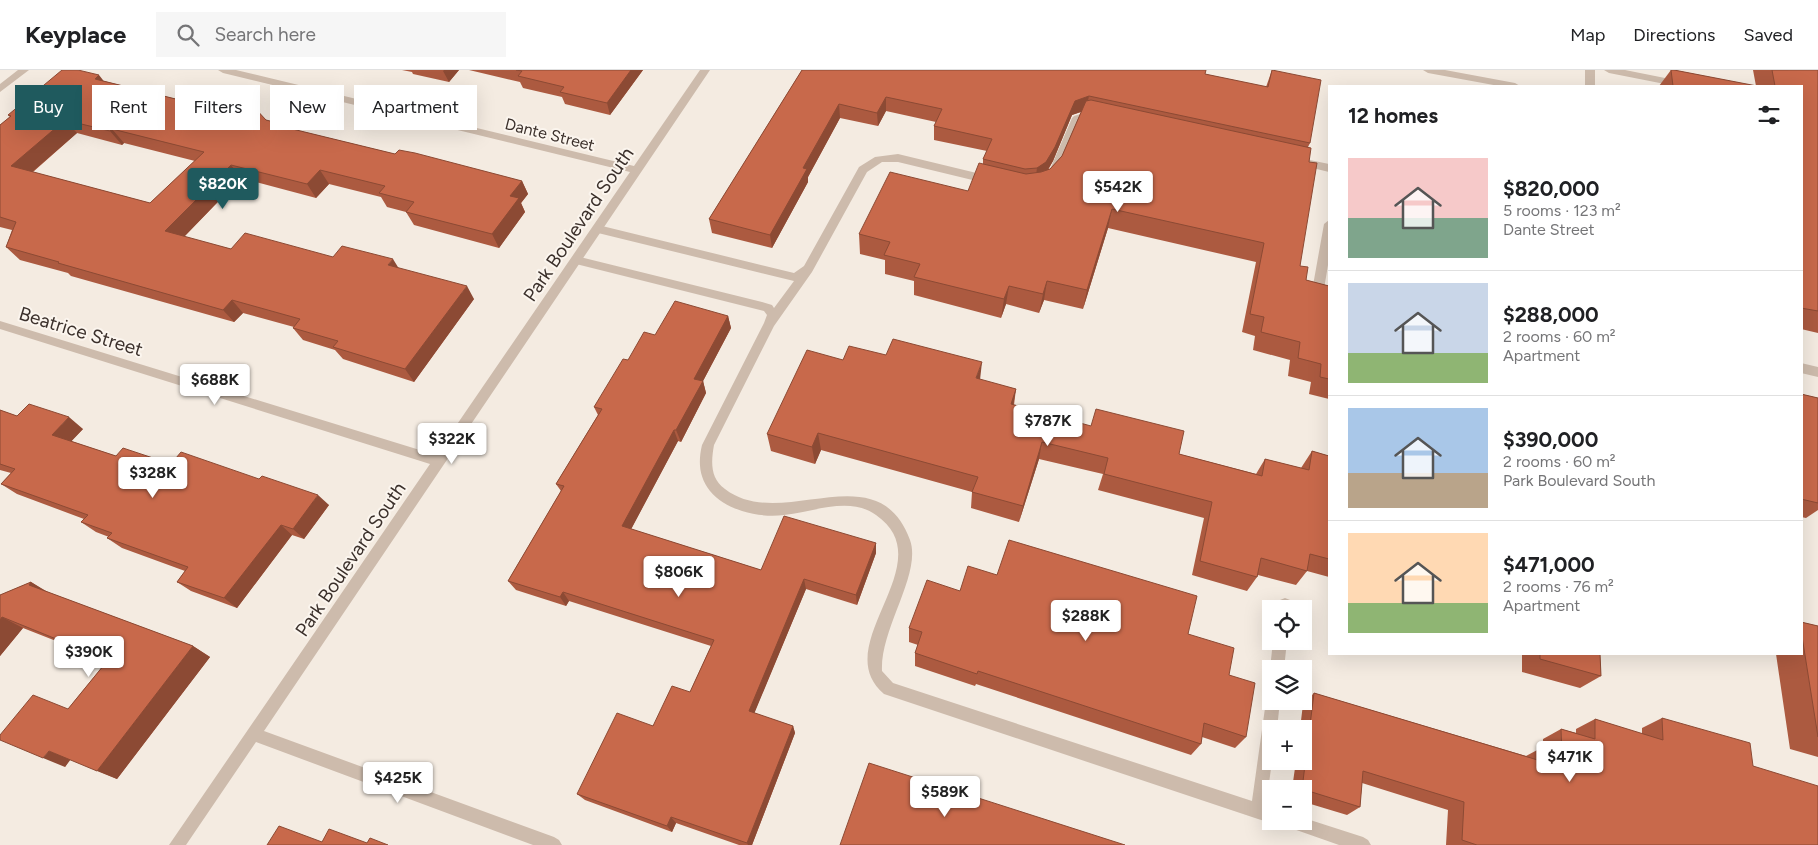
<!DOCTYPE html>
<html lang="en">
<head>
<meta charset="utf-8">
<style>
  :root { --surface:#fff; --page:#f6f6f6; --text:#202124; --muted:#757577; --line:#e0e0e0; --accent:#1f5a5e }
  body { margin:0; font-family:Figtree,sans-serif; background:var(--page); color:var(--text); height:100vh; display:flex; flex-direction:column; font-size:19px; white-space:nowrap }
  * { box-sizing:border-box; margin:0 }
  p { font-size:16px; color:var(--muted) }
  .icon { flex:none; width:28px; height:28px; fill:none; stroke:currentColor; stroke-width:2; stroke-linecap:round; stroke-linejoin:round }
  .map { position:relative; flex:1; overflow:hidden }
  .drawer { position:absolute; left:1328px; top:15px; width:475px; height:570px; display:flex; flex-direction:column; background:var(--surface); border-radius:0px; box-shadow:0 5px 20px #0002 }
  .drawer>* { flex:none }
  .hud { position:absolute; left:15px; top:15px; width:475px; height:45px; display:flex; gap:10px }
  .tools { position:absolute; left:1262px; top:530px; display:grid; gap:10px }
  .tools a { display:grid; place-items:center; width:50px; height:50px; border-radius:0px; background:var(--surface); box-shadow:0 5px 20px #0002; font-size:25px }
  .price { position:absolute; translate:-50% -42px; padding:0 11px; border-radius:5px; background:#fff; color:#222; font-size:16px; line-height:32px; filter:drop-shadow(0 1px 2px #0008) }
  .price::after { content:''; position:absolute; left:50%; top:30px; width:15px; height:11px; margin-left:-8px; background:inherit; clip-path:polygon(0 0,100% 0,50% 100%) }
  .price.on { background:var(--accent); color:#fff }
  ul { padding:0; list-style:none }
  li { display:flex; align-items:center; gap:15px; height:125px; padding:0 20px }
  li+li { border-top:1px solid var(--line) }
  li span { display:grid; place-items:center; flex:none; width:140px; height:100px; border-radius:0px; color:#555 }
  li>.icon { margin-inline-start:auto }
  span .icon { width:60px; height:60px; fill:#fffc; stroke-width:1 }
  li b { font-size:21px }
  h2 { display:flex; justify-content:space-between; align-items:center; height:60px; padding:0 20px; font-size:21px }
  .chip { padding:0 18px; border-radius:0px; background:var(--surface); box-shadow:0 5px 20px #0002; font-size:18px; line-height:45px }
  .chip.on { background:var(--accent); color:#fff }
  header { display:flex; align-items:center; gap:30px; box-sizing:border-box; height:70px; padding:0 25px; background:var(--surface); border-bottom:1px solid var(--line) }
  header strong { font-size:24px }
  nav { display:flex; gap:28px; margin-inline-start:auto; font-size:18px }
  .search { width:350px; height:45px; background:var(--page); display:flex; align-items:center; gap:12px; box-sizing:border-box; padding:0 18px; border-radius:0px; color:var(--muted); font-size:19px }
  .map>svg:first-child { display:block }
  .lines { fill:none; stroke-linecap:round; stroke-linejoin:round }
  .service { fill:#cdbbac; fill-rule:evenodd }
  .minor { fill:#cdbbac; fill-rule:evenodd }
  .wall { fill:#ac5a40; fill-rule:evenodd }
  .shaded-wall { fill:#8c4a34 }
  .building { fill:#c8694b; stroke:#8c4a34; fill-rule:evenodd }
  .labels { text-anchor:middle; stroke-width:4; stroke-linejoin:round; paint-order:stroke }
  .far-street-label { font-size:16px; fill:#3b302b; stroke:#fbf5ee }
  .street-label { font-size:19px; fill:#3b302b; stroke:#fbf5ee }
</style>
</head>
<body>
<header>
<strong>Keyplace</strong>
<div class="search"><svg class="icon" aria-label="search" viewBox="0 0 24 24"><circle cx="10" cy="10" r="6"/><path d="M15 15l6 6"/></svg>Search here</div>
<nav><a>Map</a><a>Directions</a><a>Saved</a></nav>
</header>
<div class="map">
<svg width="1818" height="775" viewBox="0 0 1818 775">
  <rect width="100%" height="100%" fill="#f4ebe1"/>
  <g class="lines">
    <path class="service" d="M1585,0H1595V16H1585Z
      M1604,0H1625L1690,13L1695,16H1675L1609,3Z
      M1087,42L1098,44L1100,46L1095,49L1081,50L1058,104L1053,108L1049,107L1048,104L1072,48L1074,46Z
      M898,84L989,106L994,110L989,114L898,92H882L867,102L812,202L774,256L714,375C711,392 710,408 725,419C782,463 877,381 910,470C922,504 880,558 882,601L893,613L1252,731L1266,631L1268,626L1271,625V631H1280L1277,659H1271L1272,691L1266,736L1271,737V751H1274L1271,753L1258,749L884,624C826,575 945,493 876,445C850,426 813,442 784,445C770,447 756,445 742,441C730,437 718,431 710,421C699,407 698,392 702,375L764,253L767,245L764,241L576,194L571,190L576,186L762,232L772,235L774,238L794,211L598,163L593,159L598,155L794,203L804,196L859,97L875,87Z
      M1300,88L1329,94V102L1296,94L1295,92Z
      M1329,150V189L1324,219L1329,222V231L1314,224L1312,221L1324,154Z
      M1801,293L1818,297V307L1801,303Z
      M1285,528L1290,530L1291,539H1277L1280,530Z
      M1273,571H1287L1284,599H1271V602L1270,599Z
      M1304,748L1363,767L1368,770L1371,775H1339L1285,756L1282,751H1304Z"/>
    <path class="minor" d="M18,0H29L0,22V14Z
      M218,0H236L634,96L700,0H710L264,661L554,767L559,770L562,775H533L256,672L186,775H169L430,394L0,259V251L436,385L630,102L223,3Z
      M1423,0H1445L1515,13L1520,16H1499L1428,3Z"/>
  </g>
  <path class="wall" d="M402,0H459L449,12L413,4L412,2Z
    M469,0H643L610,45L565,34L562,27L523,18L520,12Z
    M802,0L1205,4L1266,17L1272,0L1310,73L1308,77L1309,92L1300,196L1306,210L1329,216V329L1309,324L1311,312L1288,306L1290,290L1253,280L1255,266L1242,262L1256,192L1108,158L1083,239L1044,230L1039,243L1006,234L1001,248L914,225V211L885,204V190L860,184L859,164L968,121L983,94V89L987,81L934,70V56L936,52L886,41L878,56L840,48L808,107V112L772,178L712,163L709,149ZM1081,42L1062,86L1050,99L1048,100L1053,91L1072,45Z
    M1671,0H1674L1756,16L1753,0H1818V263L1801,259V16H1659Z
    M104,11L212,38L266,50L284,57L395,84L522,111L528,124L521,133L525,142L499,178L414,155L406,142L387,137L381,127L329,114L316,128L241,108L184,167L231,179L333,187L398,198L474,229L414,312L343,289L335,280L303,270L293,258L294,257L243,243L234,252L71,206L68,203L20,190L6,177L12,160L0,157V55L10,47L8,45ZM77,63L122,75L124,73L195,91L150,133L33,102Z
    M728,246L731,258L703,311L706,323L681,372L678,371L631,459L761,500L876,473V483L857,535L806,519L754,643L793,656L795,663L752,775H739L676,753L672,762L585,730L577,724L690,622L711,576L569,531L566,536L516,520L508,511L561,421L556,414L598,345L594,337L628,290L655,265Z
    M843,290L980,310L1016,319L1014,335L1179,384L1256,404L1265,389L1301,398L1312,381L1329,386V507L1307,501L1296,515L1258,505L1257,507L1247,521L1192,505L1204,448L1098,420L1103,404L1039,389L1019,452L971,438L972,422L821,380L815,394L771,381L767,364Z
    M1801,324L1818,328V440L1806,448L1801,447Z
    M0,340L17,346L83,359L71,371L116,386L171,394L329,435L304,469L292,465L237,538L191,521L177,512L185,501L122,478L107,468L109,467L96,462L81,452L84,449L17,424L1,414L11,403L0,400Z
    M31,512L45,521L193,576L210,587L117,709L70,689L65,697L68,639L107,591L23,558L0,586V525Z
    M960,521L1188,564L1246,667L1235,678L1202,667L1201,674L1191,685L976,614L975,616L915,596V583L918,575L909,572V558Z
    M1801,552L1818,556V687L1790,679L1776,584H1801Z
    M1522,584H1600L1601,606L1580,618L1522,602Z
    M1314,623L1526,686L1541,678L1543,679V669L1561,659L1576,663V659L1595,649L1642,664V658L1662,648L1753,696L1818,775H1446L1448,740L1362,713L1360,737L1347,745L1304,732V719H1292L1296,691H1304V659H1300L1303,634Z"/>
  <path class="shaded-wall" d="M444,0H459L449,12L443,1Z
    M631,0H643L610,45L607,33Z
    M99,5L110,19L95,9Z
    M1089,26L1086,40L1072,45L1053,91L1044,106L1035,112L1037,98L1075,31Z
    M886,27V41L878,56L877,43Z
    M839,34L840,48L808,107V112L772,178L770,165L803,98Z
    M65,50L77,63L24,109L11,96Z
    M112,59L124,73L122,75L110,61Z
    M231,95L241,108L176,175L165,161Z
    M320,100L329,114L316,128L307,114Z
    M522,111L528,124L521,133L525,142L499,178L492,164L510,126Z
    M1112,139L1108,158L1083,239L1087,220Z
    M393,189L401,202L388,195Z
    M1047,211L1044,230L1039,243L1043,224Z
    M467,216L474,229L414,312L405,299Z
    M1009,216L1006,234L1001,248L1004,229Z
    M232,230L243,243L234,252L223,240Z
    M728,246L731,258L703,311L706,323L681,372L676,360L694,309Z
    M982,292L980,310L976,308Z
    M1016,319L1013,336L1011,334Z
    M69,347L83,359L67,376L52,365Z
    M674,360L678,371L627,467L622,456Z
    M818,363L821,380L815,394L812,377Z
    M1042,372L1039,389L1019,452L1023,436Z
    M318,425L329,435L304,469L293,459Z
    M281,455L292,465L237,538L224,528Z
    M876,473V483L857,535L856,525Z
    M804,509L806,519L752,649L749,641Z
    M31,512L51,524L29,515Z
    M563,522L569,531L566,536L560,527Z
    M2,547L23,558L0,586V550Z
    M193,576L210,587L117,709L97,701Z
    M793,656L795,663L752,775H748L747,773Z
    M49,681L71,689L65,697L43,688Z
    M671,747L676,753L672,762L667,756Z"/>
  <path class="building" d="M62,0H78L99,5L95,9L212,38L245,45L253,36L266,50L282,54L280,56L395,84L399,80L415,83L522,111L510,126L519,128L492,164L406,142L414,132L379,123L385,116L320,100L307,114L231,95L165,161L231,179L245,163L333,187L342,176L393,189L388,195L467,216L405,299L333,277L338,271L293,258L300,249L232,230L223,240L58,193L59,192L6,177L16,152L0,147V55L11,46L8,45ZM65,50L110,61L112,59L204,82L150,133L11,96Z
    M516,0H631L607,33L560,22L564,17L518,6L522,1Z
    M802,0H1206L1205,4L1268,17L1272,0L1321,10L1310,73L1089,26L1075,31L1055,77L1046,92L1037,98L1025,99L983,89L992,69L934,56L942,39L886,27L877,43L839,34L803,98L807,99L770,165L709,149Z
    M1671,0H1674L1757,16H1673Z
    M1772,0H1818V241L1801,238V16H1775Z
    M1091,30L1311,78L1309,92L1317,93L1300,196L1308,197L1306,210L1329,216V309L1320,307L1321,294L1298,288L1300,272L1261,262L1264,247L1250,244L1264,173L1112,139L1087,220L1047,211L1043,224L1009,216L1004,229L914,207L920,194L884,185L890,172L859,164L890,102L968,121L979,93L1026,104L1041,102L1050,99L1062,86L1086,31Z
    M675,231L728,246L694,309L703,311L676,360H674L622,456L761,500L784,446L876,473L856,525L804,509L749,641L793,656L747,773L671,747L667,756L577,724L617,643L653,656L672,616L690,622L714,570L563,522L560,527L508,511L564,416L556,414L602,339L594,337L623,289L628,290L644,262L655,265Z
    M893,269L982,292L976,308L1016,319L1011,334L1091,356L1096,339L1184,361L1179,384L1262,406L1265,389L1309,400L1312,381L1329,386V489L1310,484L1307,501L1261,488L1257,507L1200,491L1212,432L1104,404L1108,388L1042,372L1023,436L972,422L978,407L818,363L812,377L767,364L807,280L843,290L849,276L886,285Z
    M1801,324L1818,328V433L1801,429Z
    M29,334L69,347L52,365L116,386L123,378L171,394L181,382L259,409L262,406L318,425L293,459L281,455L224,528L177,512L188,497L107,468L112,463L81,452L88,445L1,414L15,399L0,394V340L17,346Z
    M1009,470L1197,526L1188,564L1234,578L1229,605L1255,613L1246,667L1204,653L1201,674L978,601L977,604L915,583L922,562L909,558L927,510L960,521L968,496L997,505Z
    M31,512L29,515L193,576L97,701L49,681L43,688L0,670V665L33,625L68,639L108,590L2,547L0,550V525Z
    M1801,552L1818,556V667L1801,560Z
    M1540,584H1600L1601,606L1540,589Z
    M1314,623L1541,691V678L1562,685L1561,659L1595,669V649L1663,670L1662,648L1750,673L1753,696L1818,716V775H1477L1462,770L1464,732L1363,701L1360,737L1302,719Z
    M869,693L1125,775H840Z
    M279,756L322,772L329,759L367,773L370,768L388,775H267Z"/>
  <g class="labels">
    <g class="far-street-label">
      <text transform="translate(550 64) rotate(14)" y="6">Dante Street</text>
    </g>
    <g class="street-label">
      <text transform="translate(578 154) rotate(-56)" y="7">Park Boulevard South</text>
      <text transform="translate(81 261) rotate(17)" y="7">Beatrice Street</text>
      <text transform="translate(350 489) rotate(-56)" y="7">Park Boulevard South</text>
    </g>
  </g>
</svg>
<div class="tools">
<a><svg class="icon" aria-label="locate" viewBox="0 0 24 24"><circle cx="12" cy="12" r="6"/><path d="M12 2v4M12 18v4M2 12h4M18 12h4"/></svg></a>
<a><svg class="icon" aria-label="layers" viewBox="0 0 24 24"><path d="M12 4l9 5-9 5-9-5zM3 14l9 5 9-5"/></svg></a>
<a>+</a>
<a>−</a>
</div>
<b class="price on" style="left:223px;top:140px">$820K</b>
<b class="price" style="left:1118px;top:143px">$542K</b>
<b class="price" style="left:215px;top:336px">$688K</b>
<b class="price" style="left:1048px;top:377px">$787K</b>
<b class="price" style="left:452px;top:395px">$322K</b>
<b class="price" style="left:153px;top:429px">$328K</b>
<b class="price" style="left:679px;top:528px">$806K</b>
<b class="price" style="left:1086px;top:572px">$288K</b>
<b class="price" style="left:89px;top:608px">$390K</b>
<b class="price" style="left:1570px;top:713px">$471K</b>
<b class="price" style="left:398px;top:734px">$425K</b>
<b class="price" style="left:945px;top:748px">$589K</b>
<div class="hud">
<a class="chip on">Buy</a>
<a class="chip">Rent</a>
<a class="chip">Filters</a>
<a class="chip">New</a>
<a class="chip">Apartment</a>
</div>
<section class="drawer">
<h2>12 homes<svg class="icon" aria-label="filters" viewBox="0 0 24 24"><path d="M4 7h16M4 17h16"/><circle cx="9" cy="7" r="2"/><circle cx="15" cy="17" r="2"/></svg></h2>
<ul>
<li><span style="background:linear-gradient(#f6c9c9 60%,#7fa58c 0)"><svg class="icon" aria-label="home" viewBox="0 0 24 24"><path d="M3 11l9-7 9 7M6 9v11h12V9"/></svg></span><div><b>$820,000</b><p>5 rooms · 123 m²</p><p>Dante Street</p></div></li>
<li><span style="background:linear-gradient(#c9d6e8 70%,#8fb573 0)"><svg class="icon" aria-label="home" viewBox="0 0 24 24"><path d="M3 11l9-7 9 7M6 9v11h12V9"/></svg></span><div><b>$288,000</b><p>2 rooms · 60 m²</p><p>Apartment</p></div></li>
<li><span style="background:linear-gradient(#a9c7e8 65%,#b9a48a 0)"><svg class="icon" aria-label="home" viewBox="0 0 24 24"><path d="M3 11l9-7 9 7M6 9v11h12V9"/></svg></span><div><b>$390,000</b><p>2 rooms · 60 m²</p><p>Park Boulevard South</p></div></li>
<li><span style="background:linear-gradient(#ffd9b3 70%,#8fb573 0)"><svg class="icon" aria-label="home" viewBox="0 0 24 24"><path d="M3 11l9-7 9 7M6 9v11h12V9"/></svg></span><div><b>$471,000</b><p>2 rooms · 76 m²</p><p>Apartment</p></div></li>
</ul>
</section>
</div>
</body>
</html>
